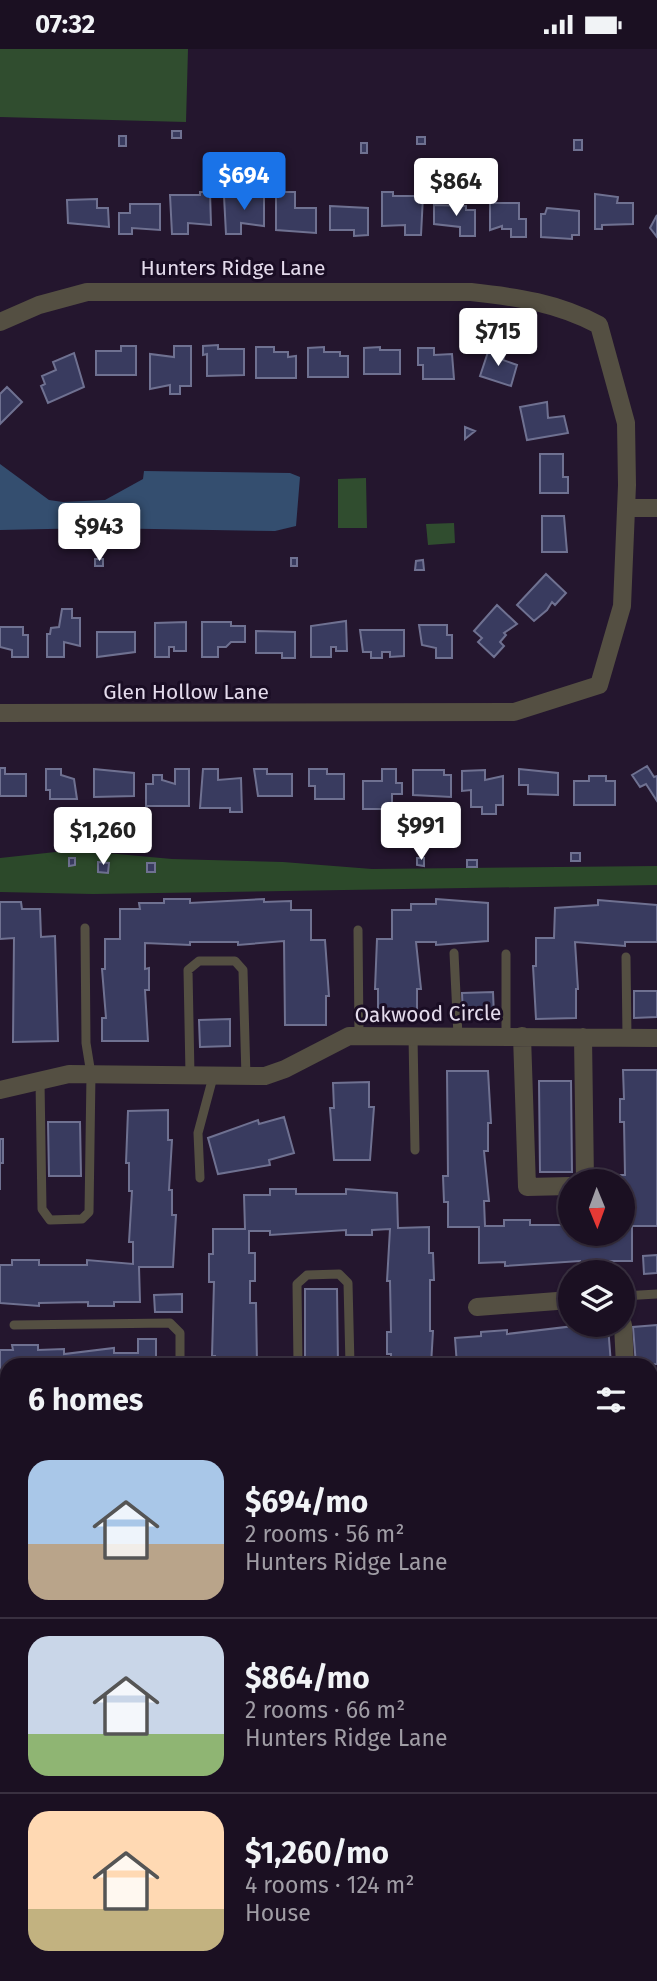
<!DOCTYPE html>
<html lang="en">
<head>
<meta charset="utf-8">
<style>
  :root { --surface:#1b1022; --page:#24192a; --text:#f1f3f6; --muted:#a09da5; --line:#393040; --accent:#1a73e8 }
  body { margin:0; font-family:"Fira Sans",sans-serif; background:var(--page); color:var(--text); height:100vh; display:flex; flex-direction:column; font-size:26px; white-space:nowrap }
  * { box-sizing:border-box; margin:0 }
  p { font-size:23px; color:var(--muted) }
  .icon { flex:none; width:38px; height:38px; fill:none; stroke:currentColor; stroke-width:2; stroke-linecap:round; stroke-linejoin:round }
  .map { position:relative; flex:1; overflow:hidden }
  .sheet { position:absolute; left:0px; top:1309px; width:658px; height:623px; display:flex; flex-direction:column; background:var(--surface); border-radius:21px 21px 0 0; box-shadow:0 2px 5px #0004,0 0 0 2px var(--line) }
  .sheet>* { flex:none }
  .needle { width:46px; rotate:179deg }
  .tools { position:absolute; left:558px; top:1120px; display:grid; gap:14px }
  .tools a { display:grid; place-items:center; width:77px; height:77px; border-radius:50%; background:var(--surface); box-shadow:0 2px 5px #0004,0 0 0 2px var(--line); font-size:35px }
  .price { position:absolute; translate:-50% -60px; padding:0 16px; border-radius:7px; background:#fff; color:#222; font-size:23px; line-height:46px; filter:drop-shadow(0 2px 4px #0008) }
  .price::after { content:''; position:absolute; left:50%; top:42px; width:21px; height:16px; margin-left:-10px; background:inherit; clip-path:polygon(0 0,100% 0,50% 100%) }
  .price.active { background:var(--accent); color:#fff }
  ul { padding:0; list-style:none }
  li { display:flex; align-items:center; gap:21px; height:175px; padding:0 28px }
  li+li { border-top:2px solid var(--line) }
  li span { display:grid; place-items:center; flex:none; width:196px; height:140px; border-radius:21px; color:#555 }
  li>.icon { margin-inline-start:auto }
  span .icon { width:84px; height:84px; fill:#fffc; stroke-width:1 }
  li b { font-size:30px }
  h2 { display:flex; justify-content:space-between; align-items:center; height:84px; padding:0 28px; font-size:30px }
  .status { display:flex; justify-content:space-between; align-items:center; height:49px; padding:0 35px; background:var(--surface); direction:ltr }
  .status svg { height:19px; fill:currentColor }
  .map>svg:first-child { display:block }
  .green { fill:#304d2f }
  .forest { fill:#2c492a }
  .water { fill:#344e6f }
  .building { fill:#393b5f; stroke:#6f7191; stroke-width:2 }
  .lines { fill:none; stroke-linecap:round; stroke-linejoin:round }
  .service { stroke:#544f42; stroke-width:9 }
  .minor { stroke:#544f42; stroke-width:18 }
  .labels { text-anchor:middle; stroke-width:6; stroke-linejoin:round; paint-order:stroke }
  .street-label { font-size:21px; fill:#e4dbec; stroke:#1a0d24 }
</style>
</head>
<body>
<div class="status"><b>07:32</b><svg viewBox="0 0 49 12"><path d="M0 12V9h3v3zM5 12V6h3v6zM10 12V3h3v9zM15 12V0h3v12zM26 1h20v11H26zM47 4h2v5h-2z"/></svg></div>
<div class="map">
<svg width="657" height="1932" viewBox="0 0 657 1932">
  <rect width="100%" height="100%" fill="#24162e"/>
  <path class="green" d="M0,0H188L186,73L0,68Z
    M366,429L367,479H338V430Z
    M454,474L455,494L428,496L426,475Z"/>
  <path class="forest" d="M74,801L172,810L283,813L372,820L657,817V836L93,845L0,843V809Z
    M657,1513V1562H651V1514Z"/>
  <path class="water" d="M0,415L49,451L63,453L105,451L143,430L144,422L290,424L300,428L296,477L275,482L95,479L0,481Z"/>
  <path class="building" d="M172,82H181V89H172Z
    M119,87H126V97H119Z
    M417,88H425V95H417Z
    M574,91H582V101H574Z
    M361,94H367V104H361Z
    M253,142L264,143V177L241,174V185H226L224,147H253Z
    M200,143H210L211,176L188,174V185H172L170,146H200Z
    M276,143H295V159H316V184L276,181Z
    M382,143H393V147H423L421,186H405V176L382,177Z
    M595,145L618,148L617,154H633V175L602,176V180H595Z
    M97,150V159H108L109,178L68,174L67,151Z
    M490,154H519V170H526V188H511V180H502V177L490,181Z
    M130,155H160V181L132,179V185H119V164H130Z
    M434,156L466,157V161H475V187H460V178L434,175Z
    M330,157L368,159V186L354,187V181H330Z
    M547,159L579,162V186H572V190L541,188V165H545Z
    M657,166V188L650,179Z
    M218,296V300H244V326L207,327V305L203,306V297Z
    M121,297H136V326H96V302H121Z
    M174,297H191V337H180V345H170V336L150,340V305L174,308Z
    M256,298H274V303H288V308L296,307V329H256Z
    M324,298V303H340V307H348V328H308V299Z
    M380,298V301H400V325H364V299Z
    M418,299H434V306L452,305L454,330H423V316H418Z
    M489,300L505,305L503,311L517,316L511,337L480,327Z
    M74,304L84,338L48,354L41,337L45,335L42,327L56,321L53,313Z
    M7,338L22,353L0,375V345Z
    M547,353L548,369L564,367L568,384L527,391L520,358Z
    M465,378L475,382L465,390Z
    M540,405H563V428H568V444H540Z
    M542,467H564L567,503H542Z
    M291,509H297V517H291Z
    M95,510H103V517H95Z
    M423,511L424,521H415L416,512Z
    M546,525L566,544L555,556L552,553L547,561L534,572L517,556Z
    M497,556L517,575L504,584L506,586L500,593L504,597L494,608L478,593L482,589L474,582Z
    M62,560H72V569H80V597L64,593V608H47V585H50L51,579L59,578Z
    M346,572L347,602H336V598H331V608H311V577Z
    M186,573V602H174V598H169V608H155V574Z
    M202,573H231V577H245V593H231L226,598H218V608H202Z
    M419,576H447V586H452V609H436V599L422,596Z
    M0,578H23V586H28V608H12V601L0,598Z
    M360,581H404V607L390,608V603H382V609H371V603H363Z
    M256,582L295,583V609H282V604H256Z
    M97,583H135V603L97,608Z
    M647,717L654,728L657,727V752L646,735L640,738L632,726Z
    M0,719H5V725H26V747H0Z
    M46,720H61V726L74,730L77,750H50V741H46Z
    M94,720L134,724V747L94,748Z
    M175,720H189V757H146V735H153V726H162V731L175,735Z
    M203,720H218V731L241,729L242,763H230V759H200Z
    M254,720H267V725H292V747H258Z
    M309,720H327V725H344V750H315V737H309Z
    M382,720H396V734H402V745H392V760H363V732H382Z
    M519,720L558,724V746L528,745V736H519Z
    M413,721H444V726H451V748L413,746Z
    M485,721V731L503,727V756H496V765H482V758H471V741L462,742V722Z
    M589,727H606V732H615V756H574V732H589Z
    M571,804H580V812H571Z
    M69,809H75V816L69,817Z
    M417,809H424V817L417,816Z
    M467,811H477V818H467Z
    M98,813L109,814L108,824L98,823Z
    M147,814H155V823H147Z
    M164,850H190V854L264,850V853L291,852V861H311V891H325L329,947H326V976H285L284,892L238,896V893H190V896L145,894V920L149,919V941H145L148,992H102V969H106L102,920H105V890H120V860H140L139,854H164Z
    M436,850L488,854V892L436,896V893H416L421,940H417V963H378V940H375L377,890H392V861H411V855H436Z
    M598,851L657,856V893H625V897L575,893L578,940H576V969L536,970L533,917H536V889H554L555,859L598,856Z
    M0,853H21L22,860H40L41,888L55,887L58,992L13,993L14,889L0,890Z
    M634,942H657V968L634,969Z
    M493,943L494,967L463,968L462,944Z
    M230,970V997L200,998L199,971Z
    M623,1021H657V1177H632V1212H607V1216H580V1212L505,1217V1213L479,1214V1178H448V1153H444L443,1127H448L447,1022H488L491,1074H488V1102H484L489,1152H484L485,1177H504V1171H530V1176H570V1185H623L625,1153L620,1126H625L624,1073H620V1050H624Z
    M539,1032H571L572,1123H540Z
    M369,1033V1058H374L370,1111H334L330,1059H334L333,1034Z
    M168,1061V1091H172L169,1141H172V1166H176L173,1218H139L140,1253H114V1257H88V1253L39,1254V1257L0,1254V1216H12V1211H39V1216H87V1211L133,1215V1193H129L132,1142H129V1114H126L128,1062Z
    M284,1068L294,1104L269,1111L270,1116L218,1125L208,1089L258,1071L259,1075Z
    M48,1073H80L81,1127H49Z
    M0,1090H3V1114H0V1141Z
    M270,1140H296V1145H346V1140L397,1144L398,1179L429,1178V1204H433L434,1231H430V1282H433L431,1316H391V1305H387V1283H391L390,1232H387L390,1180L372,1181V1186H346V1181L270,1186V1182H249V1204H255V1232H250V1254H256L257,1316H215V1307H212L214,1233H209V1205H213V1180H245L244,1146H270Z
    M657,1206V1224L644,1225L643,1207Z
    M305,1240H337L338,1316H305Z
    M182,1245V1263H155L154,1246Z
    M583,1276V1279L608,1277L611,1315L457,1316L455,1289L481,1287V1283L507,1281V1285Z
    M657,1276V1315L636,1316L633,1278Z
    M138,1290H156V1316H7V1337H0V1301H13L12,1296H38V1301L64,1300V1305L114,1299V1304H138Z
    M651,1377H657V1403H651Z
    M4,1411H7V1495H5Z
    M651,1453H657V1489L651,1490Z"/>
  <g class="lines">
    <path class="service" d="M358,881L359,987
      M454,904L458,987
      M506,905V987
      M626,908L627,988
      M413,987L415,1101
      M190,1026L188,921L199,912H235L243,921L246,1028
      M40,1032L42,1160L50,1171L82,1170L89,1163L91,1025L86,994L85,879
      M200,1129L198,1084L213,1028
      M623,1247L657,1245
      M14,1276L170,1274L180,1284V1316
      M298,1316L297,1235L307,1226L339,1225L348,1234L350,1316
      M651,1422L657,1421"/>
    <path class="minor" d="M0,273L39,256L87,243H471C517,248 558,254 599,276L626,374L627,436L622,557L599,636L514,663L0,664
      M626,459H657
      M522,987L527,1138L570,1137
      M583,988L585,1132
      M0,1041L69,1025L265,1027L285,1020L349,987L657,989
      M477,1258L570,1251
      M623,1276L625,1316
      M651,1343L657,1342
      M0,1370H7
      M0,1690H7
      M648,1925V1932"/>
  </g>
  <g class="labels">
    <g class="street-label">
      <text x="233" y="226">Hunters Ridge Lane</text>
      <text x="186" y="650">Glen Hollow Lane</text>
      <text transform="translate(428 965) rotate(-1)" y="7">Oakwood Circle</text>
    </g>
  </g>
</svg>
<div class="tools">
<a><svg class="needle" viewBox="-14 -14 28 28"><path d="M0-13l5 13h-10z" fill="#e53935"/><path d="M0 13l5-13h-10z" fill="#a09da5"/></svg></a>
<a><svg class="icon" aria-label="layers" viewBox="0 0 24 24"><path d="M12 4l9 5-9 5-9-5zM3 14l9 5 9-5"/></svg></a>
</div>
<b class="price active" style="left:244px;top:163px">$694</b>
<b class="price" style="left:456px;top:169px">$864</b>
<b class="price" style="left:498px;top:319px">$715</b>
<b class="price" style="left:99px;top:514px">$943</b>
<b class="price" style="left:421px;top:813px">$991</b>
<b class="price" style="left:103px;top:818px">$1,260</b>
<section class="sheet">
<h2>6 homes<svg class="icon" aria-label="filters" viewBox="0 0 24 24"><path d="M4 7h16M4 17h16"/><circle cx="9" cy="7" r="2"/><circle cx="15" cy="17" r="2"/></svg></h2>
<ul>
<li><span style="background:linear-gradient(#a9c7e8 60%,#b9a48a 0)"><svg class="icon" aria-label="home" viewBox="0 0 24 24"><path d="M3 11l9-7 9 7M6 9v11h12V9"/></svg></span><div><b>$694/mo</b><p>2 rooms · 56 m²</p><p>Hunters Ridge Lane</p></div></li>
<li><span style="background:linear-gradient(#c9d6e8 70%,#8fb573 0)"><svg class="icon" aria-label="home" viewBox="0 0 24 24"><path d="M3 11l9-7 9 7M6 9v11h12V9"/></svg></span><div><b>$864/mo</b><p>2 rooms · 66 m²</p><p>Hunters Ridge Lane</p></div></li>
<li><span style="background:linear-gradient(#ffd9b3 70%,#c2b280 0)"><svg class="icon" aria-label="home" viewBox="0 0 24 24"><path d="M3 11l9-7 9 7M6 9v11h12V9"/></svg></span><div><b>$1,260/mo</b><p>4 rooms · 124 m²</p><p>House</p></div></li>
</ul>
</section>
</div>
</body>
</html>
